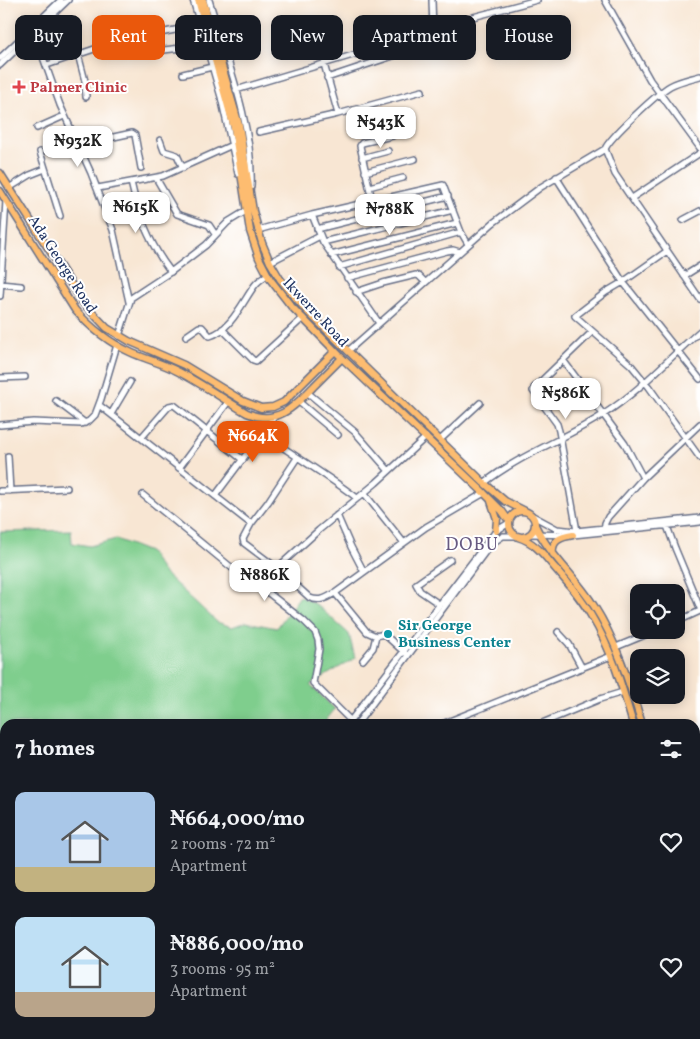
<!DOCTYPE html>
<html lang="en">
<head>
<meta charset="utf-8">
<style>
  :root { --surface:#171b24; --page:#242831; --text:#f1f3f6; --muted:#9ea1a6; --accent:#ea580c }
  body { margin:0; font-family:Vollkorn,serif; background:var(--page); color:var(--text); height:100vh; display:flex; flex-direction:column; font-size:19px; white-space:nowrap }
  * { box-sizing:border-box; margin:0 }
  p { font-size:16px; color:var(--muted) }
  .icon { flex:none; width:28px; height:28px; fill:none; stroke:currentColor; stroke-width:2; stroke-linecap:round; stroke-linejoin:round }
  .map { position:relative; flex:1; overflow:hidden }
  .details { position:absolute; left:0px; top:719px; width:700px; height:321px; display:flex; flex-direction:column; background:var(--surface); border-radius:15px 15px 0 0; box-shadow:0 2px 12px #0003 }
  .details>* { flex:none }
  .banner { position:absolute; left:15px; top:15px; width:670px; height:45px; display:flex; gap:10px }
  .fabs { position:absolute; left:630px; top:584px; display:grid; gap:10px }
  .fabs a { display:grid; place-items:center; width:55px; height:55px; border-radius:10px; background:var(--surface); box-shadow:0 2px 12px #0003; font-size:25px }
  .price { position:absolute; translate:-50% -42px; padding:0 11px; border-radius:10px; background:#fff; color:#222; font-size:16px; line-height:32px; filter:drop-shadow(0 1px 2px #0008) }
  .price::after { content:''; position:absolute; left:50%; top:30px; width:15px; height:11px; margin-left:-8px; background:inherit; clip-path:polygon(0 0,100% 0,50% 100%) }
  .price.on { background:var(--accent); color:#fff }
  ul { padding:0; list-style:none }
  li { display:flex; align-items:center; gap:15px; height:125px; padding:0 15px }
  li span { display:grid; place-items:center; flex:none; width:140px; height:100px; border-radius:10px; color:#555 }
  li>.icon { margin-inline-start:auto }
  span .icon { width:60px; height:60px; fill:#fffc; stroke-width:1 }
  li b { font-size:21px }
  h2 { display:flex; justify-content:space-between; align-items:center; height:60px; padding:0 15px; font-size:21px }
  .pill { padding:0 18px; border-radius:10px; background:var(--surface); box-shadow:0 2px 12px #0003; font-size:18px; line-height:45px }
  .pill.on { background:var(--accent); color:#fff }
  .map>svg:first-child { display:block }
  .green { fill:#7fce8d; stroke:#4d7e76 }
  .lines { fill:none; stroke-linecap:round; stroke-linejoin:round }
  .minor-casing { stroke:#686f87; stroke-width:8 }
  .major-casing { stroke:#686f87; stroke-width:9 }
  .minor { stroke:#fff; stroke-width:5 }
  .major { stroke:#fdbc6f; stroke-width:6 }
  .health-dot { fill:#e0444e; stroke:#fff; stroke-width:2 }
  .culture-dot { fill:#0f9aa8; stroke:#fff; stroke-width:2 }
  .labels { text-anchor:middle; stroke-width:4; stroke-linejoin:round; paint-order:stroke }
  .health-label { font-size:15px; font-weight:bold; fill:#be3a42; stroke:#fff; text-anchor:start }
  .street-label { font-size:15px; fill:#1b2f5e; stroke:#fff }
  .culture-label { font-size:15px; font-weight:bold; fill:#0d838f; stroke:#fff; text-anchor:start }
  .quarter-label { font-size:18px; letter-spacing:1px; fill:#675981; stroke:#fff }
</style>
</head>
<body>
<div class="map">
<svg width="700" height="1039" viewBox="0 0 700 1039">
  <rect width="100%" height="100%" fill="#fff"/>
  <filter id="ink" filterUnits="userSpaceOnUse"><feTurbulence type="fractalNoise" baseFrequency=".02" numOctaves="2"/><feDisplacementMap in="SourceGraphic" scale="10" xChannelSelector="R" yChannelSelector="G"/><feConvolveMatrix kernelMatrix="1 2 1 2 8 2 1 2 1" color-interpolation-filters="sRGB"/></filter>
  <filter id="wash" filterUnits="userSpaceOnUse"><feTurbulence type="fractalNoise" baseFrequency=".0096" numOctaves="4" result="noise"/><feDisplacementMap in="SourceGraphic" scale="20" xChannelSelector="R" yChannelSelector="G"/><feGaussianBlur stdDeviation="1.12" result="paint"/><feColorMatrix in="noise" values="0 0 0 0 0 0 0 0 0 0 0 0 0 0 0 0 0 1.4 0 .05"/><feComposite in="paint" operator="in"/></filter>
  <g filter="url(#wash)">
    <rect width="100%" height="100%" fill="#f8e6d3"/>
    <path class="green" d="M71,530L72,543L90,546L116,539L149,552L163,572L217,622L232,627L246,622L277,628L300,596L317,605L349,634L355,658L310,685L335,709L323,724H5V809H0V532Z
      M29,1038L169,1039H29Z"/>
  </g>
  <g filter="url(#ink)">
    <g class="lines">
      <g class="minor-casing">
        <path id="minor" d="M193,0L221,97L238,174
          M209,0C226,57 254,127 251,187
          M432,0L433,31
          M605,0L650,80L700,148
          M34,32L60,105L91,173L113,230L129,302
          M164,50L206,45
          M78,54L85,81L86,97
          M0,58L61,0
          M324,64L338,114
          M0,65L68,0
          M47,65L115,42L200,25
          M183,74L212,67
          M700,76C690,79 679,81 670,86C658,93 610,137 605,149L615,174L700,299
          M327,78L414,49
          M236,90L430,32L473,17L537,0
          M37,128L64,116
          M259,132L338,114L422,91
          M160,140L164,151L177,155L183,168
          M77,145L132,133L135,135L141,168
          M40,152L60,216
          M362,158L388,151
          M365,172L415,159
          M556,177L623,282L700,379
          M156,178L177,214L209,225L215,234
          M131,182C138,215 150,245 171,272
          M369,187L403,178
          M9,188L30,175L45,169
          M98,188L163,176L232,145
          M632,198L700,153
          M372,200L360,146L362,143L392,136
          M312,215L323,242L379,323
          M683,220L700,211
          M317,229L448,196
          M258,230L312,215L443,185L461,232L468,244
          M323,242L453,210
          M667,251L623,282L606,292L575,316L631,365L649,387L700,458
          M331,255L457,223
          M270,262L320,236
          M339,267L461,232
          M684,276L700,266
          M347,278L447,251L453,250L460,252
          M0,284L21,286
          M356,292L383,283L416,275L419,276L425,282
          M0,296L6,201
          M222,329L253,360L256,361L303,318
          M119,336L131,298L172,271L206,245L228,222L246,211
          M186,336L199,327H202L210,336C231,330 243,301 255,285C258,281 263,278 267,275
          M348,351L493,223L541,187L605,149
          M563,360L625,444L643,478
          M0,378L25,377
          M308,393L355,432L389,471
          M56,401L85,423
          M299,402L338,435
          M99,405L251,524
          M111,414L130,382
          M0,425L33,422L81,424L89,421L95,415L101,399L117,345
          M262,433C294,456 327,475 357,498
          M141,438L169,406L174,405L243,460
          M440,440L480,403
          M8,456L10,491
          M297,458L268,502L251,524L243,539L244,543L277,568L310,598C320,602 326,598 335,593L426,527L484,493
          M179,468L228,402
          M484,483C521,454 566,439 604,414C640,391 668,359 700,331
          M0,491L67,488
          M364,493L404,543
          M143,495L232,568L266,591L304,621L315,632L318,640L319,649L313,683L350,720
          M215,496L275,416
          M337,515L351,547L364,572
          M533,516L557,529L576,531L700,518
          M667,526L675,548L700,608
          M577,531L559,431L557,424L533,391L534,388L592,332
          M604,532L605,523L608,517L643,478L700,424
          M531,534L573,535L700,522
          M277,568L319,530L376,483L426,437
          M335,593L367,632L376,636L384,634L405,653
          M439,604L420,591L416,584L450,560
          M676,622L700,611
          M558,632L569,644L582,668
          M616,647L657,630
          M363,660L373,648L376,636
          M348,724L496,531L509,523
          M357,724L491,544L503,536H516
          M442,724L611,656
          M540,724L600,699L623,692
          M695,743L700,741
          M695,822L700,819
          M0,919H5
          M695,945L700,942
          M695,1005L700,1003
          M202,1035V1039
          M271,1035L272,1039
          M397,1035L400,1039
          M322,1039L343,1035
          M469,1039L473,1035
          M542,1039L545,1035
          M633,1039L640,1035"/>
      </g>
      <g class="major-casing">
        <path id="major" d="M198,0L234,128L250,231L259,258L270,279L291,306L342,358L484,493L502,511L509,521
          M203,0L239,125L253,211L262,243L270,262L280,279L306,310L484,483L505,501L525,511
          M0,173L84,304L107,328L129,341L184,365L243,401L261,408L273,407L284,402L335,351
          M0,191L75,310C91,328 108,342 130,352C145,359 162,363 177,371C201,383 223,399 247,413C277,426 294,407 314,386C323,377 333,367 342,358
          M491,501L497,519L496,531
          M509 524a13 13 0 1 1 26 0a13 13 0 1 1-26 0Z
          M535,525C550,556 576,577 594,606C617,642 629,683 642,724
          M518,537C535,542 544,555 555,568C569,584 582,599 592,617C612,650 622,687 633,724
          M553,554C551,540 561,537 573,535
          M695,872L700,884
          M695,890L700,901"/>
      </g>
      <use href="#minor" class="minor"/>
      <use href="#major" class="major"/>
    </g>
  </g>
  <path class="health-dot" d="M16.5 79.5h5v5h5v5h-5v5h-5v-5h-5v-5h5z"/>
  <circle class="culture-dot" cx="388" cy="634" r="5"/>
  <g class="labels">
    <g class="health-label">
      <text x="30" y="92">Palmer Clinic</text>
    </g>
    <g class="street-label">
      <text transform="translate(63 264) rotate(57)" y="5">Ada George Road</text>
      <text transform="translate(316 312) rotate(47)" y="5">Ikwerre Road</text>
    </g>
    <g class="culture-label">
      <text x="398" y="630">Sir George<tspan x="398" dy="17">Business Center</tspan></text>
    </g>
    <g class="quarter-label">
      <text x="472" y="550">DOBU</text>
    </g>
  </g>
</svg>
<div class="fabs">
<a><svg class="icon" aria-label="locate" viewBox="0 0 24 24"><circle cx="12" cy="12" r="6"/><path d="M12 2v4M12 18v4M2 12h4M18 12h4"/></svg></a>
<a><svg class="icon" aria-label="layers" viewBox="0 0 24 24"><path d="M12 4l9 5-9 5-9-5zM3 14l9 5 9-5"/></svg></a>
</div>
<b class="price" style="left:381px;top:149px">₦543K</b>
<b class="price" style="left:78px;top:168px">₦932K</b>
<b class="price" style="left:136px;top:234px">₦615K</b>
<b class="price" style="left:390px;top:236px">₦788K</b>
<b class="price" style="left:566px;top:420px">₦586K</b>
<b class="price on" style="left:253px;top:463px">₦664K</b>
<b class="price" style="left:265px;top:602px">₦886K</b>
<div class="banner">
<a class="pill">Buy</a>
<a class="pill on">Rent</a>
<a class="pill">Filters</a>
<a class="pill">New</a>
<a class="pill">Apartment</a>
<a class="pill">House</a>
</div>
<section class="details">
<h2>7 homes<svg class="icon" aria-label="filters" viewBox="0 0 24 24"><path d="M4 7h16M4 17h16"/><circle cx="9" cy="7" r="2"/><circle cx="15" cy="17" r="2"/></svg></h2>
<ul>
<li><span style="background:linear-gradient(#a9c7e8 75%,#c2b280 0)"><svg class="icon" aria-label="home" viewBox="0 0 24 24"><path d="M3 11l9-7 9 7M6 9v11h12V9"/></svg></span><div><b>₦664,000/mo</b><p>2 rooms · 72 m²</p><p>Apartment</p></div><svg class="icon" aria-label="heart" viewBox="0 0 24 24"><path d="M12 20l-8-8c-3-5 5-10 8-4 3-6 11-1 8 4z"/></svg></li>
<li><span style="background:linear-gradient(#bfe0f5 75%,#b9a48a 0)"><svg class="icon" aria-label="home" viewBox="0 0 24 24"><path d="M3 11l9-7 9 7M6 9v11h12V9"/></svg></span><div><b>₦886,000/mo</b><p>3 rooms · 95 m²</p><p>Apartment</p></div><svg class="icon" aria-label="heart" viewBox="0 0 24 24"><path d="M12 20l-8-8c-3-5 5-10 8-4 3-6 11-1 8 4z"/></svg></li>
</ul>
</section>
</div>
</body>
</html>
